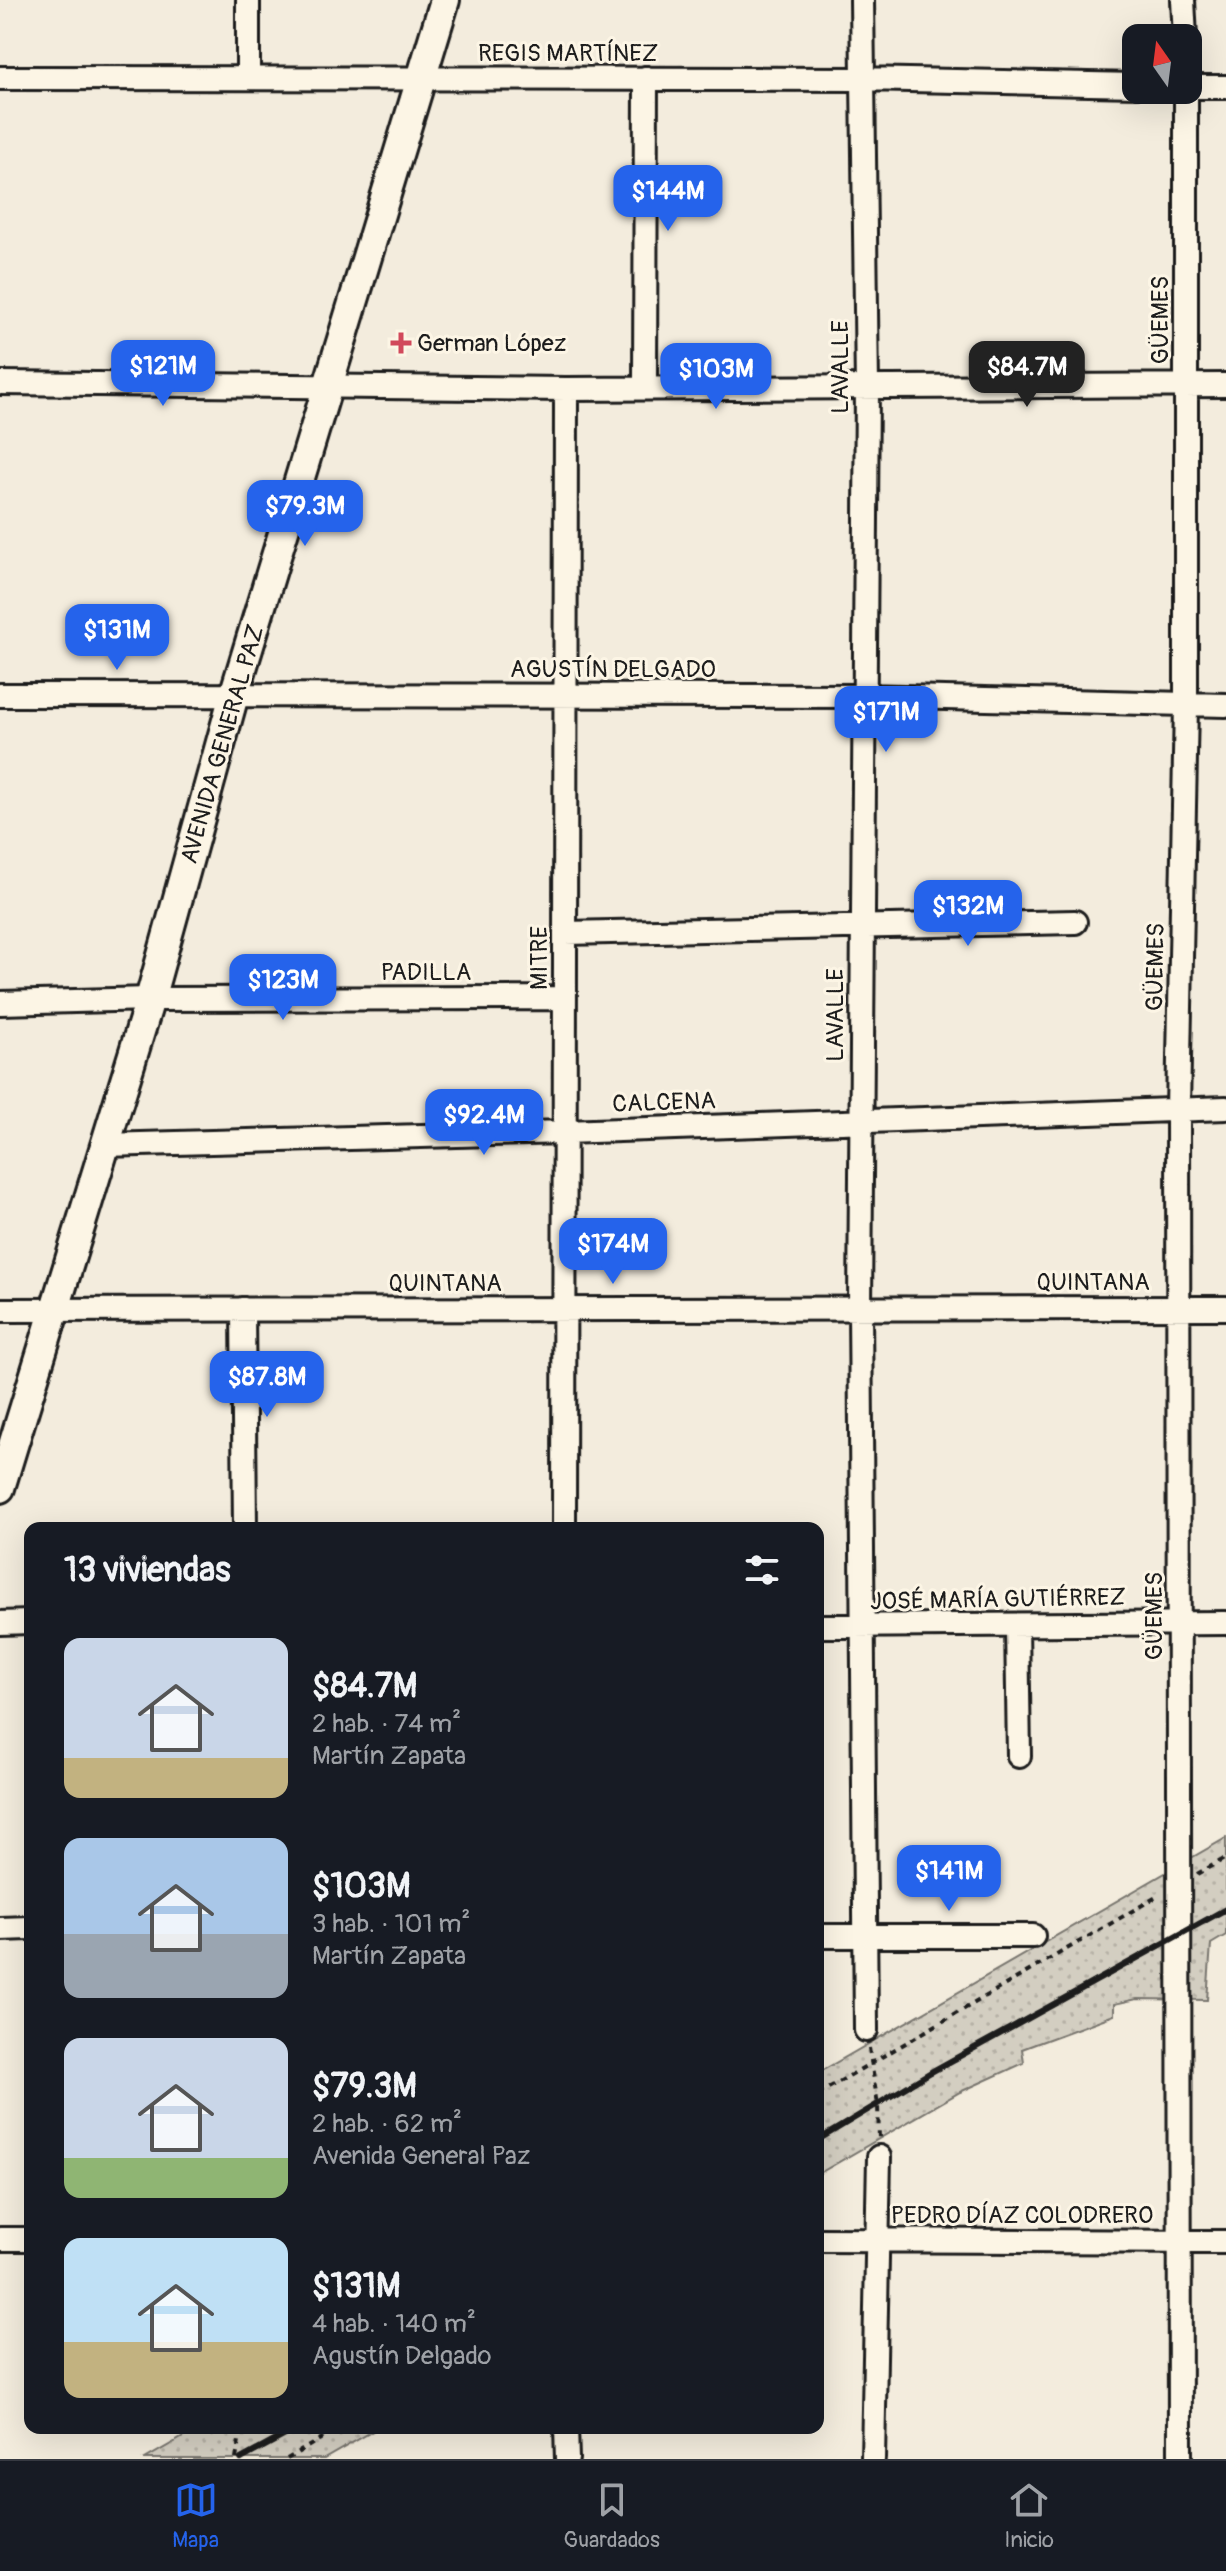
<!DOCTYPE html>
<html lang="es">
<head>
<meta charset="utf-8">
<style>
  :root { --surface:#171b24; --page:#242831; --text:#f1f3f6; --muted:#9ea1a6; --line:#363941; --accent:#2563eb }
  body { margin:0; font-family:Pangolin,sans-serif; background:var(--page); color:var(--text); height:100vh; display:flex; flex-direction:column; font-size:30px; white-space:nowrap }
  * { box-sizing:border-box; margin:0 }
  p { font-size:26px; color:var(--muted) }
  .icon { flex:none; width:44px; height:44px; fill:none; stroke:currentColor; stroke-width:2; stroke-linecap:round; stroke-linejoin:round }
  .map { position:relative; flex:1; overflow:hidden }
  .side { position:absolute; left:24px; top:1522px; width:800px; height:912px; display:flex; flex-direction:column; background:var(--surface); border-radius:16px; box-shadow:0 8px 32px #0002 }
  .side>* { flex:none }
  .needle { width:52px; rotate:346deg }
  .fabs { position:absolute; left:1122px; top:24px; display:grid; gap:16px }
  .fabs a { display:grid; place-items:center; width:80px; height:80px; border-radius:16px; background:var(--surface); box-shadow:0 8px 32px #0002; font-size:40px }
  .price { position:absolute; translate:-50% -68px; padding:0 18px; border-radius:16px; background:var(--accent); color:#fff; font-size:26px; line-height:52px; filter:drop-shadow(0 2px 4px #0008) }
  .price::after { content:''; position:absolute; left:50%; top:48px; width:24px; height:18px; margin-left:-12px; background:inherit; clip-path:polygon(0 0,100% 0,50% 100%) }
  .price.active { background:#222; color:#fff }
  ul { padding:0; list-style:none }
  li { display:flex; align-items:center; gap:24px; height:200px; padding:0 40px }
  li span { display:grid; place-items:center; flex:none; width:224px; height:160px; border-radius:16px; color:#555 }
  li>.icon { margin-inline-start:auto }
  span .icon { width:96px; height:96px; fill:#fffc; stroke-width:1 }
  li b { font-size:34px }
  h2 { display:flex; justify-content:space-between; align-items:center; height:96px; padding:0 40px; font-size:34px }
  .tabs { display:flex; justify-content:space-around; align-items:center; height:112px; border-top:2px solid var(--line); background:var(--surface); font-size:22px; color:var(--muted) }
  .tabs a { display:grid; justify-items:center; gap:4px }
  .tabs .active { color:var(--accent) }
  .map>svg:first-child { display:block }
  .green { fill:url(#green-dots); stroke:#78756e; stroke-width:2 }
  .lines { fill:none; stroke-linecap:round; stroke-linejoin:round }
  .minor-casing { stroke:#1c1c1c; stroke-width:28 }
  .major-casing { stroke:#1c1c1c; stroke-width:34 }
  .path { stroke:#1c1c1c; stroke-width:4; stroke-dasharray:6 6; stroke-linecap:butt }
  .minor { stroke:#fcf5e5; stroke-width:22 }
  .major { stroke:#fcf5e5; stroke-width:28 }
  .rail { stroke:#1c1c1c; stroke-width:6 }
  .poi-dot { fill:#d1495b; stroke:#fcf5e5; stroke-width:3 }
  .labels { text-anchor:middle; stroke-width:6; stroke-linejoin:round; paint-order:stroke }
  .street-label { font-size:24px; fill:#1c1c1c; stroke:#fcf5e5 }
  .poi-label { font-size:24px; fill:#1c1c1c; stroke:#fcf5e5; text-anchor:start }
</style>
</head>
<body>
<div class="map">
<svg width="1226" height="2459" viewBox="0 0 1226 2459">
  <defs>
    <pattern id="green-dots" width="8" height="8" patternUnits="userSpaceOnUse" patternTransform="scale(2)"><rect width="8" height="8" fill="#d3cec1"/><path d="M2 2h.1M6 6h.1" fill="none" stroke="#b5b0a5" stroke-width="1.8" stroke-linecap="round"/></pattern>
  </defs>
  <rect width="100%" height="100%" fill="#f3ecdd"/>
  <filter id="ink" filterUnits="userSpaceOnUse"><feTurbulence type="fractalNoise" baseFrequency=".0125" numOctaves="2"/><feDisplacementMap in="SourceGraphic" scale="16" xChannelSelector="R" yChannelSelector="G"/><feConvolveMatrix kernelMatrix="1 2 1 2 8 2 1 2 1" color-interpolation-filters="sRGB"/></filter>
  <g filter="url(#ink)">
    <path class="green" d="M1226,1838V1935L1211,1944L1207,2000L1137,1999L1114,2004V2015L1022,2049L1024,2063L960,2092L818,2174V2073Z
      M199,2428H378L324,2459H145Z"/>
    <g class="lines">
      <g class="minor-casing">
        <path id="minor" d="M862,0L867,387L860,1309L866,2030
          M1183,0L1185,38
          M0,78L862,79L1136,85
          M248,78V0
          M1188,87H1226
          M0,383L566,389L1226,385
          M645,388L646,78
          M0,695L863,696L1226,705
          M565,933L1075,922
          M0,1003L150,999L565,998
          M105,1145L565,1132L1226,1108
          M243,1309L245,1528
          M0,1310L1226,1308
          M564,1528L566,389
          M0,1623L30,1622
          M1017,1625L1019,1756
          M818,1626L1226,1623
          M0,1929L30,1928
          M818,1936H1033
          M0,2239H30
          M818,2240L1226,2242
          M566,2428L567,2459
          M873,2459L879,2157
          M1180,2459L1178,1109L1186,705V90"/>
      </g>
      <g class="major-casing">
        <path id="major" d="M0,1488L150,999L234,695L445,0"/>
      </g>
      <path class="path" d="M1197,1874L1226,1858
        M869,2048L878,2105L879,2139
        M818,2094L1158,1896
        M236,2459L241,2428
        M287,2459L339,2428"/>
      <use href="#minor" class="minor"/>
      <use href="#major" class="major"/>
      <path class="rail" d="M818,2140L931,2072L1226,1909
        M241,2459L298,2428"/>
    </g>
  </g>
  <path class="poi-dot" d="M397 331h8v8h8v8h-8v8h-8v-8h-8v-8h8z"/>
  <g class="labels">
    <g class="street-label">
      <text x="568" y="61">REGIS MARTÍNEZ</text>
      <text transform="translate(1160 320) rotate(-90)" y="8">GÜEMES</text>
      <text transform="translate(840 367) rotate(-90)" y="8">LAVALLE</text>
      <text x="613" y="677">AGUSTÍN DELGADO</text>
      <text transform="translate(222 744) rotate(-74)" y="8">AVENIDA GENERAL PAZ</text>
      <text transform="translate(539 958) rotate(-90)" y="8">MITRE</text>
      <text transform="translate(1155 967) rotate(-89)" y="8">GÜEMES</text>
      <text x="426" y="980">PADILLA</text>
      <text transform="translate(835 1015) rotate(-90)" y="8">LAVALLE</text>
      <text transform="translate(664 1102) rotate(-2)" y="8">CALCENA</text>
      <text x="1093" y="1290">QUINTANA</text>
      <text x="445" y="1291">QUINTANA</text>
      <text transform="translate(998 1599) rotate(-1)" y="8">JOSÉ MARÍA GUTIÉRREZ</text>
      <text transform="translate(1154 1616) rotate(-90)" y="8">GÜEMES</text>
      <text x="1022" y="2223">PEDRO DÍAZ COLODRERO</text>
    </g>
    <g class="poi-label">
      <text x="417" y="351">German López</text>
    </g>
  </g>
</svg>
<div class="fabs">
<a><svg class="needle" viewBox="-14 -14 28 28"><path d="M0-13l5 13h-10z" fill="#e53935"/><path d="M0 13l5-13h-10z" fill="#9ea1a6"/></svg></a>
</div>
<b class="price" style="left:668px;top:233px">$144M</b>
<b class="price" style="left:163px;top:408px">$121M</b>
<b class="price active" style="left:1027px;top:409px">$84.7M</b>
<b class="price" style="left:716px;top:411px">$103M</b>
<b class="price" style="left:305px;top:548px">$79.3M</b>
<b class="price" style="left:117px;top:672px">$131M</b>
<b class="price" style="left:886px;top:754px">$171M</b>
<b class="price" style="left:968px;top:948px">$132M</b>
<b class="price" style="left:283px;top:1022px">$123M</b>
<b class="price" style="left:484px;top:1157px">$92.4M</b>
<b class="price" style="left:613px;top:1286px">$174M</b>
<b class="price" style="left:267px;top:1419px">$87.8M</b>
<b class="price" style="left:949px;top:1913px">$141M</b>
<section class="side">
<h2>13 viviendas<svg class="icon" aria-label="filters" viewBox="0 0 24 24"><path d="M4 7h16M4 17h16"/><circle cx="9" cy="7" r="2"/><circle cx="15" cy="17" r="2"/></svg></h2>
<ul>
<li><span style="background:linear-gradient(#c9d6e8 75%,#c2b280 0)"><svg class="icon" aria-label="home" viewBox="0 0 24 24"><path d="M3 11l9-7 9 7M6 9v11h12V9"/></svg></span><div><b>$84.7M</b><p>2 hab. · 74 m²</p><p>Martín Zapata</p></div></li>
<li><span style="background:linear-gradient(#a9c7e8 60%,#9aa5b1 0)"><svg class="icon" aria-label="home" viewBox="0 0 24 24"><path d="M3 11l9-7 9 7M6 9v11h12V9"/></svg></span><div><b>$103M</b><p>3 hab. · 101 m²</p><p>Martín Zapata</p></div></li>
<li><span style="background:linear-gradient(#c9d6e8 75%,#8fb573 0)"><svg class="icon" aria-label="home" viewBox="0 0 24 24"><path d="M3 11l9-7 9 7M6 9v11h12V9"/></svg></span><div><b>$79.3M</b><p>2 hab. · 62 m²</p><p>Avenida General Paz</p></div></li>
<li><span style="background:linear-gradient(#bfe0f5 65%,#c2b280 0)"><svg class="icon" aria-label="home" viewBox="0 0 24 24"><path d="M3 11l9-7 9 7M6 9v11h12V9"/></svg></span><div><b>$131M</b><p>4 hab. · 140 m²</p><p>Agustín Delgado</p></div></li>
</ul>
</section>
</div>
<nav class="tabs">
<a class="active"><svg class="icon" aria-label="map" viewBox="0 0 24 24"><path d="M3 6l6-2 6 2 6-2v14l-6 2-6-2-6 2zM9 4v14M15 6v14"/></svg>Mapa</a>
<a><svg class="icon" aria-label="saved" viewBox="0 0 24 24"><path d="M7 4h10v16l-5-4-5 4z"/></svg>Guardados</a>
<a><svg class="icon" aria-label="home" viewBox="0 0 24 24"><path d="M3 11l9-7 9 7M6 9v11h12V9"/></svg>Inicio</a>
</nav>
</body>
</html>
